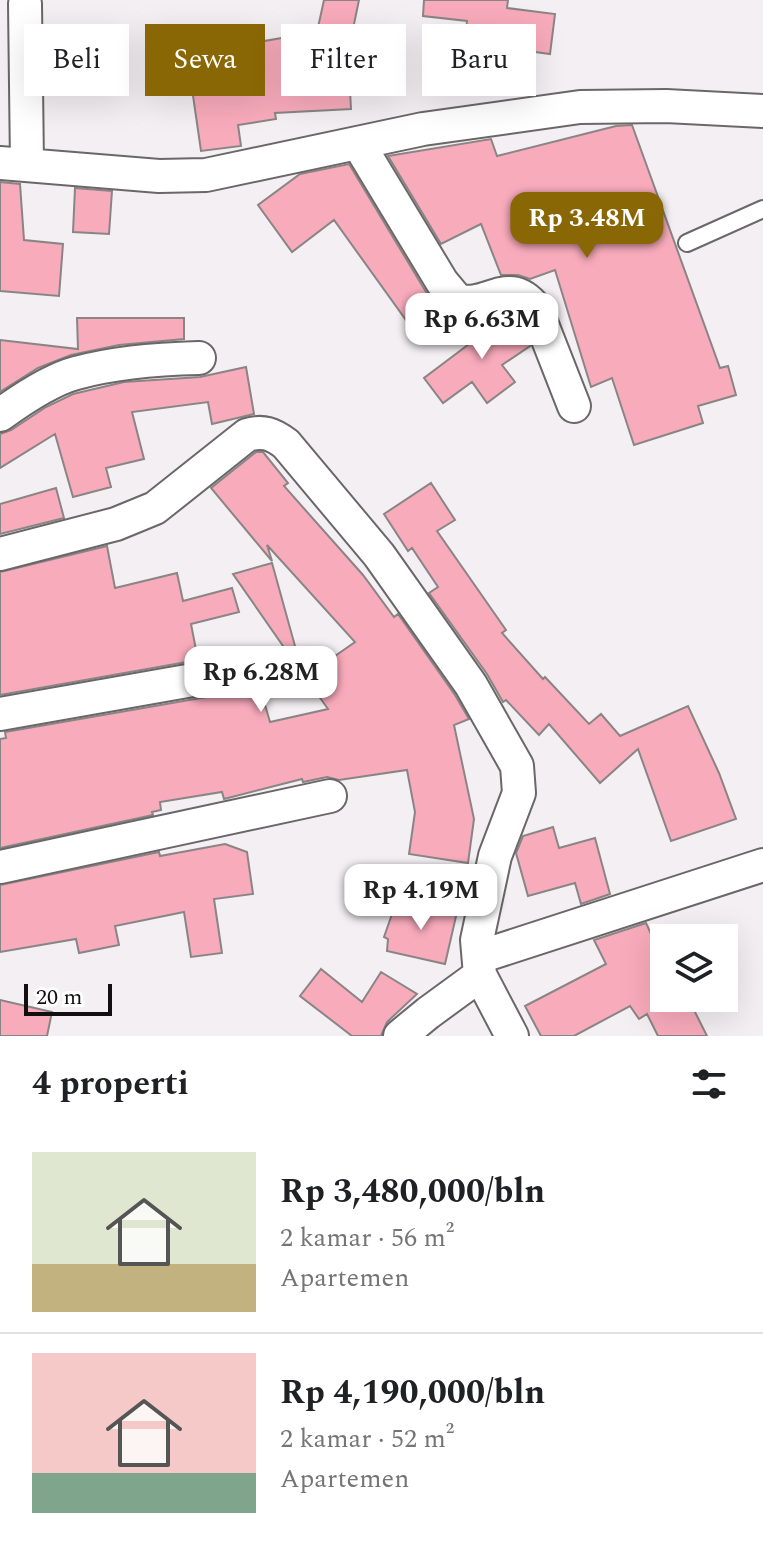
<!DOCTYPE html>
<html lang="id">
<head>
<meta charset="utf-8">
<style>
  :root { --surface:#fff; --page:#f2f2f2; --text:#202124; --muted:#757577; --line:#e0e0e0; --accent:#896704 }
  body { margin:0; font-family:Spectral,serif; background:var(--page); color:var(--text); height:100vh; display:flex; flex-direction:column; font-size:30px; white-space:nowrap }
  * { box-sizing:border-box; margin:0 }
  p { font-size:26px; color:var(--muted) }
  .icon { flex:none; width:44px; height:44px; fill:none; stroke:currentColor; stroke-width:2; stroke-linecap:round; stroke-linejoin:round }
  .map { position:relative; height:1036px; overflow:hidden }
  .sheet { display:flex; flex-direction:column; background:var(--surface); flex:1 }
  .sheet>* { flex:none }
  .banner { position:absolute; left:24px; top:24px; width:716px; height:72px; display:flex; gap:16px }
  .tools { position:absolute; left:650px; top:924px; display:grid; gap:16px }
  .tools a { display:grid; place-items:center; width:88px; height:88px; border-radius:0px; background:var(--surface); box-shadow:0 8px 32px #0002; font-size:40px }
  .scale { position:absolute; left:24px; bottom:20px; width:88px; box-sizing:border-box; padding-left:8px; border:4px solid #110f10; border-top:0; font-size:22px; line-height:28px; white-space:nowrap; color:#110f10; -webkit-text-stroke:6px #fffefe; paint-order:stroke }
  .price { position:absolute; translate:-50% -68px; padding:0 18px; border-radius:16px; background:#fff; color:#222; font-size:26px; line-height:52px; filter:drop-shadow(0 2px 4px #0008) }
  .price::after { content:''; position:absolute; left:50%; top:48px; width:24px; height:18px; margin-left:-12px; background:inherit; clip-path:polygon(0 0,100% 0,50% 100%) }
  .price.active { background:var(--accent); color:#fff }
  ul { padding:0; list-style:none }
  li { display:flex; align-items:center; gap:24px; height:200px; padding:0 32px }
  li+li { border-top:2px solid var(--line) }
  li span { display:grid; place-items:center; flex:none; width:224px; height:160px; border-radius:0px; color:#555 }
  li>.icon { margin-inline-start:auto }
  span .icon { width:96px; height:96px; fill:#fffc; stroke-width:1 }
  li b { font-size:34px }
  h2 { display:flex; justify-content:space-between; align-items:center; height:96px; padding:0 32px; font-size:34px }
  .tag { padding:0 28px; border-radius:0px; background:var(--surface); box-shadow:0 8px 32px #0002; font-size:28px; line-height:72px }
  .tag.active { background:var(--accent); color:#fff }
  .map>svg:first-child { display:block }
  .building { fill:#f8abbb; stroke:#8a8585; stroke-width:2 }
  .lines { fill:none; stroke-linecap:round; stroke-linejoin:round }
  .service-casing { stroke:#6b6769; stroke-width:20 }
  .minor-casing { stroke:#6b6769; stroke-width:36 }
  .service { stroke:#fff; stroke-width:16 }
  .minor { stroke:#fff; stroke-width:32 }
</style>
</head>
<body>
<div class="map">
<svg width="763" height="1036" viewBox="0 0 763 1036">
  <rect width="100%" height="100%" fill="#f4eff2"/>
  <path class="building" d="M324,0H359L348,53L351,109L275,113L276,119L238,125L241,146L201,151L188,61L231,56L229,43L263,37L264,41L317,32Z
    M424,0H508L507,8L555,14L550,54L506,48L504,64L463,61L467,21L423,16Z
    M632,125L720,368L728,366L736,395L698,406L703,423L634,445L612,378L591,387L555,270L530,279L518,275H501L481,224L441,244L388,156L491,139L497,156L616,126Z
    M349,164L426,292L438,307L411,327L334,220L292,252L258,205L300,174Z
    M0,182L20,184L24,240L63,244L59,296L0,291Z
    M75,188L112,191L109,234L73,232Z
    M508,312L520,320L530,346L502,365L515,382L487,403L472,382L443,403L424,378L489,329L486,324Z
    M77,318H184V339L119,345L71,355L38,368L0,392V340L78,349Z
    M246,367L254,414L212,424L208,402L132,412L144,459L106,468L111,487L73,497L55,434L0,468V434L11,430L46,407L73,394L124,382L200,377Z
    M256,452H263L288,483L284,486L363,575L394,617L398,614L455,695L469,719L454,725L474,819L468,863L409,854L415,812L407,770L339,780L327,777L303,782L302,779L224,799L222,792L160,802L161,810L152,812L153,815L0,848V739L6,738L5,732L241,691L251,686L256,674L270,722L328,709L305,677L355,642L267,545L272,561L211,488Z
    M431,483L455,520L437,531L506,630L502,633L543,679L545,677L589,724L601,714L620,736L688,706L719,773L736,819L671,841L638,749L600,783L549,724L539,735L506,700L503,702L487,674L429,593L438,587L412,548L408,551L384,514Z
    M56,488L64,518L0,534V504Z
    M107,546L115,588L177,573L183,601L232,588L239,612L191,624L198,660L0,695V572Z
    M272,563L300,664L297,666L233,574Z
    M553,827L559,848L595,838L610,894L581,904L575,883L528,896L516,853L523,836Z
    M225,844L247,852L253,894L214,899L222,953L191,957L184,912L115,926L119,945L79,953L76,939L0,952V885L159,852L160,856Z
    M397,900L422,908L423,904L457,912L445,964L387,951L388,939L384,937Z
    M646,923L664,962V998H688L707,1036H658L647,1014L639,1019L630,1006L574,1036H541L525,1006L606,964L594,940Z
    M321,969L362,1002L381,972L417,994L387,1022L381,1036H352L300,996Z
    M0,1000L52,1012L47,1036H0Z"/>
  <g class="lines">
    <g class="service-casing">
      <path id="service" d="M687,243L763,209"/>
    </g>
    <g class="minor-casing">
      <path id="minor" d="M25,4L27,165
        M358,143L442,282L457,300C488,310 508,273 536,309L574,406
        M0,163L159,176L206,175L423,129L580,107L666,106L763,111
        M0,415C22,399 50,380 76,373C116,362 158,359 199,358
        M0,554L116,524L155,508L247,435C263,430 273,434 286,444L379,555L471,685L517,766L519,793L495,856L477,940L480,975L512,1036
        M0,714L238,672
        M0,867L330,796
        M479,957L763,865
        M400,1036L428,1013L480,975"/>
    </g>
    <use href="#service" class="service"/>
    <use href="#minor" class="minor"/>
  </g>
</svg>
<div class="tools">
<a><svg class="icon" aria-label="layers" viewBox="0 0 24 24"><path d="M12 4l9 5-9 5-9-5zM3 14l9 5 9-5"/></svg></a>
</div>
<div class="scale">20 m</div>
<b class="price active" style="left:587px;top:260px">Rp 3.48M</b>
<b class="price" style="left:482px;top:361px">Rp 6.63M</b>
<b class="price" style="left:261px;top:714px">Rp 6.28M</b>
<b class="price" style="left:421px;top:932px">Rp 4.19M</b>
<div class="banner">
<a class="tag">Beli</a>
<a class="tag active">Sewa</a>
<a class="tag">Filter</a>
<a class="tag">Baru</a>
</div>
</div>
<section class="sheet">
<h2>4 properti<svg class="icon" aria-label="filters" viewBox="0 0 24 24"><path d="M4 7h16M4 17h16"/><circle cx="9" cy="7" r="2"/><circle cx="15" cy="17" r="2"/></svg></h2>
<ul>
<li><span style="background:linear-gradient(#dfe7d0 70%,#c2b280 0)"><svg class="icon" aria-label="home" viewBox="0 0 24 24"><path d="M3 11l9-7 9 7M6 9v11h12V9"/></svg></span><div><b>Rp 3,480,000/bln</b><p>2 kamar · 56 m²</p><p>Apartemen</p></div></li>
<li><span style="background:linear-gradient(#f6c9c9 75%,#7fa58c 0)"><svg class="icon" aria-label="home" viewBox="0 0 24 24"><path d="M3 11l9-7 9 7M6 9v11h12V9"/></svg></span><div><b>Rp 4,190,000/bln</b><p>2 kamar · 52 m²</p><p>Apartemen</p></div></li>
</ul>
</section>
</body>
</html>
